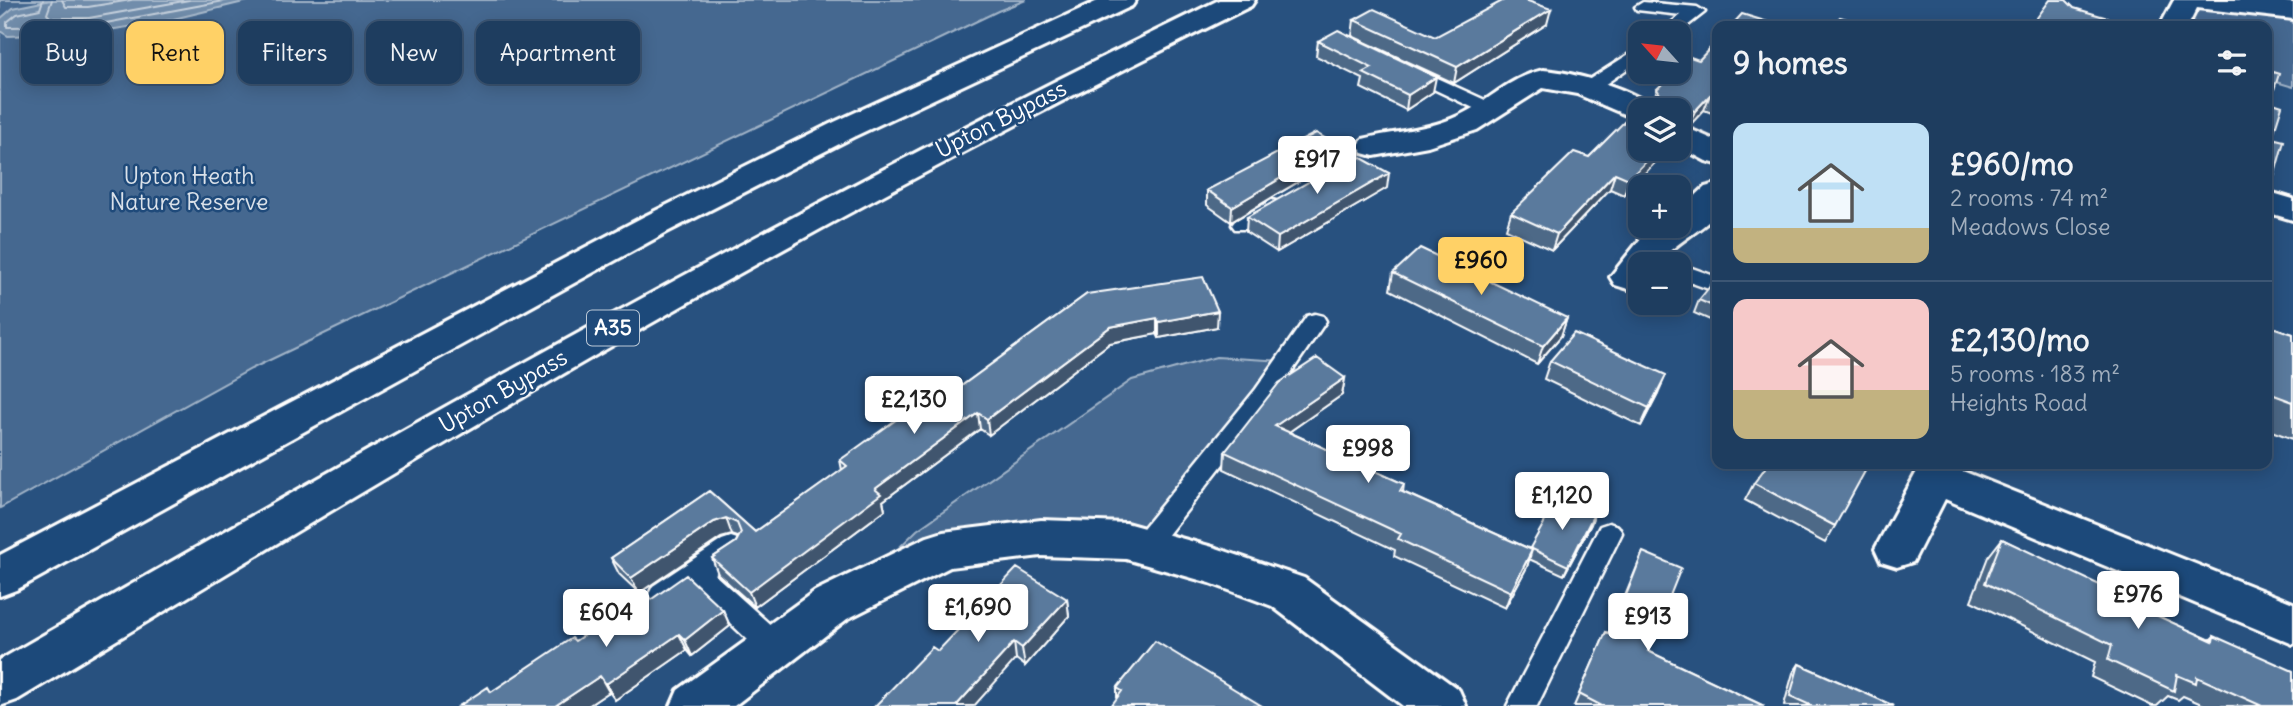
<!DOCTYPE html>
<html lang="en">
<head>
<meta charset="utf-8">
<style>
  :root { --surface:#1e3d5f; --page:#264465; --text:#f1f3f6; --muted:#a1aebd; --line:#3c5674; --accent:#ffd166 }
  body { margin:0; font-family:Delius,sans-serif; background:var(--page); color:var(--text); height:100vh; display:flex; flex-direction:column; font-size:26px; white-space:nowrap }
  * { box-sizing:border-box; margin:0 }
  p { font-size:23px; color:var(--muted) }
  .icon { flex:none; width:38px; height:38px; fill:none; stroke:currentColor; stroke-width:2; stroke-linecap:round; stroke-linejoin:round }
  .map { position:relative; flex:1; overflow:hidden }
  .drawer { position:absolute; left:1712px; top:21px; width:560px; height:448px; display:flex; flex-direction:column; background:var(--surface); border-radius:14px; box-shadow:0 4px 18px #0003,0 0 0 2px var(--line) }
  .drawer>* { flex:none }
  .guide { position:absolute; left:21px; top:21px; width:665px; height:63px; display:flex; gap:14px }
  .needle { width:46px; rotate:297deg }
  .tools { position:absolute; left:1628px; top:21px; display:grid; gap:14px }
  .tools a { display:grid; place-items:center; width:63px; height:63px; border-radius:14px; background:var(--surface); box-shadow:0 4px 18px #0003,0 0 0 2px var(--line); font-size:35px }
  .price { position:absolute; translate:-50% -60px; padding:0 16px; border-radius:7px; background:#fff; color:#222; font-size:23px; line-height:46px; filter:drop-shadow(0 2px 4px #0008) }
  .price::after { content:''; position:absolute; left:50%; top:42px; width:21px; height:16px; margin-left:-10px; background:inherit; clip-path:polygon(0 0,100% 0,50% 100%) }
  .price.on { background:var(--accent); color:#111 }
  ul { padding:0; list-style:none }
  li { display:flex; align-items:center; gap:21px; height:175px; padding:0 21px }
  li+li { border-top:2px solid var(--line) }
  li span { display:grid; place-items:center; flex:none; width:196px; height:140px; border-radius:14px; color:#555 }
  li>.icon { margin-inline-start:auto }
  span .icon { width:84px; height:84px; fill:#fffc; stroke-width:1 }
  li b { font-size:30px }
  h2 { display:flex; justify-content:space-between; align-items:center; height:84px; padding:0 21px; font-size:30px }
  .tag { padding:0 24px; border-radius:14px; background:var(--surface); box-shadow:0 4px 18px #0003,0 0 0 2px var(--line); font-size:24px; line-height:63px }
  .tag.on { background:var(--accent); color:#111 }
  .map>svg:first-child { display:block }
  .green { fill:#446890; stroke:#a2b4c8; stroke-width:2 }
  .water { fill:#718dab; stroke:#aabbcd; stroke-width:2 }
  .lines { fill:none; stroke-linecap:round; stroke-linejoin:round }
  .shore { stroke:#c6d1dd; stroke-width:2 }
  .lane-casing { stroke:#fff; stroke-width:5 }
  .street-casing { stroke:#fff; stroke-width:6 }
  .highway-casing { stroke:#fff; stroke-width:6 }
  .lane { fill:#1f4a7a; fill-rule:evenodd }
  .street { fill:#1f4a7a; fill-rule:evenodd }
  .highway { fill:#1f4a7a; fill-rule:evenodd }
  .wall { fill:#4d6987; stroke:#fff; stroke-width:2 }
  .shaded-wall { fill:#3f556e; stroke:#fff; stroke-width:2 }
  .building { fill:#5a7a9d; stroke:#fff; stroke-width:2 }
  .labels { text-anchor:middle; stroke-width:5; stroke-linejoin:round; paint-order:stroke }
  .shield { fill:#1f4a7a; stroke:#bcc9d7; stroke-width:2 }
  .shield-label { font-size:21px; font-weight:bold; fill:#fff }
  .street-label { font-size:23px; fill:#fff; stroke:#1f4a7a }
  .park-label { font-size:23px; fill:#dae1e9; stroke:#1f4a7a }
</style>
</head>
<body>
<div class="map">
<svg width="2293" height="706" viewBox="0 0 2293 706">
  <rect width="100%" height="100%" fill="#28517f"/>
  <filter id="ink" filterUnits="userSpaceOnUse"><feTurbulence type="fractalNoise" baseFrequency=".0143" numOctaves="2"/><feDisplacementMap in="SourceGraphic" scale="14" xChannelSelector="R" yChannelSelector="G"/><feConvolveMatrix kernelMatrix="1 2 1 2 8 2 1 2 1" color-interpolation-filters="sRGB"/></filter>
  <g filter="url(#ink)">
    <path class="green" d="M0,0H1026L998,11L251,369L0,508Z
      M2188,0L2293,11V87L2266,79V26H2174Z
      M1216,357L1286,361L1144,546L1041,538L852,594L917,530L1132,380Z"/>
    <path class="water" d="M51,0H252L165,21L90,33L8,36L0,31V19L13,8Z"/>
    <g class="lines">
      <path class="shore" d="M43,0L40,9L17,14L7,22V27L90,26L229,0
        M52,0L47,14L51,18H89L189,0
        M62,0L66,7H88L131,0"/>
      <g class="lane-casing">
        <path id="lane" d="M1643,2L1697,7L1705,12L1678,33H1659L1681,15L1637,10L1635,7Z
          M1640,47V60L1594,92H1582L1579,88L1582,84Z
          M1408,65L1496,105L1499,109L1496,113H1484L1402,74L1399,70Z
          M1272,200L1279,202L1282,206L1279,210L1249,229H1235L1232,225L1235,221Z
          M1678,263L1717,277V292L1678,278V264H1674Z
          M1315,314L1323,316L1326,321L1272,401L1153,554L1144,557L1135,554L1131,546L1135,538L1256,389L1307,316Z
          M1609,523L1618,526L1622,533L1537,706H1507L1600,526Z
          M731,537L740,540L744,548L740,556L714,574L785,638L789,647L785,656L775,659L765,656L693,588L663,605L653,602L649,594L653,586L722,540Z"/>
      </g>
      <g class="street-casing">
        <path id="street" d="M2174,0H2269L2293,3V19L2197,8L2188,26H2160Z
          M1543,70C1568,71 1640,90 1654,110H1640V121L1577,94L1543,88L1477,130L1428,146L1374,156L1363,153L1358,146L1363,139C1395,131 1428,130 1458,116C1491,101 1505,79 1543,70Z
          M1678,124L1717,141V164L1706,161L1678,146Z
          M1717,184V214C1698,233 1674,243 1657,264H1640V286L1628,289L1615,285L1610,277L1646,232L1656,226H1678V212L1705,187Z
          M2266,191L2293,199V220L2266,212Z
          M1921,464H1963L1960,470L2293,603V644L1945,499L1913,562L1897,567L1881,562L1875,549Z
          M1041,520L1126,523L1216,548L1304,578L1459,690L1466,706H1403L1272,606L1210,583L1126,559L1041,556L950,567L847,619L734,706H671L678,690L815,591L927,537L943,532Z"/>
      </g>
      <g class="highway-casing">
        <path id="highway" d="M1100,0H1136L1132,6L853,137L667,232L16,590L0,596V555L643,217L830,124Z
          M1219,0H1255L1251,6C1093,84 938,164 784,249C524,392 271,547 17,700L0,706V660C401,429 803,202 1219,0Z"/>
      </g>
      <use href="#lane" class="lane"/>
      <use href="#street" class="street"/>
      <use href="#highway" class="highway"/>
    </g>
    <path class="wall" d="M1354,20L1435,37L1547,24L1454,83L1352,36Z
      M1318,41L1433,92L1406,110L1361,88L1363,79L1316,56Z
      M1717,41V115L1704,110L1689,126L1681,124L1640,149H1668L1624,195L1610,189L1552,250L1506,229L1511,213L1589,157L1646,107L1650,97H1655L1657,89L1699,60Z
      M1337,145L1335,160L1231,222L1207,205V190Z
      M1387,188L1277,252L1246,232L1247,217Z
      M1393,273L1567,318L1561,336L1537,364L1390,290Z
      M1717,280V323L1694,313L1699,300Z
      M1087,294L1217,327L1159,338L1157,334L1110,343L989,435L980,429L883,501L885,510L755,607L718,574L712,558L736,542L738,537L732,535L721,538L639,593L619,574L611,558L709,491L755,532L842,470L840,460L934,406Z
      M2266,325L2293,334V439L2266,429Z
      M1550,361L1658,393L1641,426L1544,379Z
      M1345,378L1342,395L1289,432L1404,484L1403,492L1530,549L1594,514L1591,524L1564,575L1529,559L1527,567L1505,608L1394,556L1395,550L1224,469L1225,452Z
      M1754,483L1835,526L1825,543L1745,500Z
      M2002,539L2120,599L2210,640L2214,636L2293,706H2206L2183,696L2178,700L2168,696L2157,706H2152L2091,677L2095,662L1971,601L1988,557Z
      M1643,552L1648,651L1764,706H1574L1606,632L1610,633Z
      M1067,599L1069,616L1025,666L1016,659L938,651Z
      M636,610H723L730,626L692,656L687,650L615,700L609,692L588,706H459L491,692L575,641L625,614Z
      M1799,664L1894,706H1786L1784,705L1793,673Z
      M1117,688L1262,706L1117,697Z"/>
    <path class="shaded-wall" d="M1551,9L1547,24L1454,83L1457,67Z
      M1436,77L1433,92L1406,110L1408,95Z
      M1710,95L1704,110L1689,126L1695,111Z
      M1337,145L1335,160L1231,222L1232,207Z
      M1658,149H1668L1624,195L1629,179Z
      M1389,173L1387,188L1277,252L1278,237Z
      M1615,173L1610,189L1552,250L1557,234Z
      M1218,311L1217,327L1159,338V322Z
      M1157,318V334L1110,343L989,435L987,419L1110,327Z
      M1567,318L1561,336L1537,364L1543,346Z
      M1666,375L1658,393L1641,426L1649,408Z
      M1345,378L1342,395L1273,443L1275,426Z
      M978,413L980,429L883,501L885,510L755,607L749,592L875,489Z
      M1594,514L1591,524L1564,575L1568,566Z
      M726,518L732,535L721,538L639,593L631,578L714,522Z
      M1532,550L1527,567L1505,608L1511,592Z
      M1067,599L1069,616L1025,666L1022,648Z
      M723,610L730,626L692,656L685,640Z
      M679,634L687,650L615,700L606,684Z
      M1014,642L1016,659L974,706H956Z
      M600,676L609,692L588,706H555Z"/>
    <path class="building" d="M1504,0H1525L1551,9L1457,67L1354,20L1374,9L1435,37Z
      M2050,0H2066L2074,8L2128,24L2126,26H2031Z
      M1742,14L1781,26H1731Z
      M1840,17L1872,26H1832Z
      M1338,30L1436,77L1408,95L1363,73L1372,68L1318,41Z
      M1717,41V97L1710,95L1695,111L1681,107V125L1678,128V110H1640V149H1658L1629,179L1615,173L1557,234L1511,213L1574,152L1589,157L1640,106L1647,107L1650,97L1661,96L1657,89L1675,72H1678V68L1690,57L1699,60Z
      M2266,70L2279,74L2270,102L2282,106L2272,138L2284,141L2266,206Z
      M1316,133L1337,145L1232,207L1207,190Z
      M1356,155L1389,173L1278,237L1247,217Z
      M1420,248L1567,318L1543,346L1393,273Z
      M1203,277L1218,311L1159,322L1157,318L1110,327L987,419L978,413L875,489L881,494L749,592L712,558L736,542L741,533L737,523L726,518L714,522L631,578L611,558L709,491L755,532L847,466L840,460L925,399L934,406L1087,294Z
      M1715,280H1717V308L1699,300Z
      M2266,325L2293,334V402L2266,392Z
      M1574,333L1666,375L1649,408L1550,361Z
      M1317,358L1345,378L1275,426L1404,484L1400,491L1532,550L1511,592L1398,539L1401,534L1225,452L1279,383Z
      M1768,464H1869L1835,526L1754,483Z
      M1558,498L1594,514L1568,566L1530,548Z
      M2002,539L2121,595L2120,599L2213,641L2214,636L2293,671V706H2262L2197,677L2196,683L2177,675L2174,691L2108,660L2112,645L1985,583Z
      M1643,552L1681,568L1648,651L1764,706H1602L1579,694L1606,632L1611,634Z
      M1017,568L1067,599L1022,648L1014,642L956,706H875L932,647L938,651Z
      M686,575L723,610L685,640L679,634L606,684L600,676L555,706H459L488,687L491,692L572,638L575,641L618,612L625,614L636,610Z
      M1155,641L1262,706H1111L1122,691L1117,688Z
      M1799,664L1894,706H1812L1790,696Z"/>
  </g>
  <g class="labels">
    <rect class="shield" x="587" y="310.5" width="52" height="35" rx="5"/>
    <g class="shield-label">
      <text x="613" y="335">A35</text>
    </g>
    <g class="street-label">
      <text transform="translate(1001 119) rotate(-27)" y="8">Upton Bypass</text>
      <text transform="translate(503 391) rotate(-30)" y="8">Upton Bypass</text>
    </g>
    <g class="park-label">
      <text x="189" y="184">Upton Heath<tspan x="189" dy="26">Nature Reserve</tspan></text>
    </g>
  </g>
</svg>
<div class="tools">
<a><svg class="needle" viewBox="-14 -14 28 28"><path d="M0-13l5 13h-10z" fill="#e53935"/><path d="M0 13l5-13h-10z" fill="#a1aebd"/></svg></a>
<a><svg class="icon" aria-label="layers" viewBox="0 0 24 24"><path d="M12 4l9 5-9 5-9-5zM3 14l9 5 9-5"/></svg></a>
<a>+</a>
<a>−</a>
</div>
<b class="price" style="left:1317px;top:196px">£917</b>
<b class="price on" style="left:1481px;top:297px">£960</b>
<b class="price" style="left:914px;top:436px">£2,130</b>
<b class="price" style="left:1368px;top:485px">£998</b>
<b class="price" style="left:1562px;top:532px">£1,120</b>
<b class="price" style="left:2138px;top:631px">£976</b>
<b class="price" style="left:978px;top:644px">£1,690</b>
<b class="price" style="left:606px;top:649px">£604</b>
<b class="price" style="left:1648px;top:653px">£913</b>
<div class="guide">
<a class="tag">Buy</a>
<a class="tag on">Rent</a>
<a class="tag">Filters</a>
<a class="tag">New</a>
<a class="tag">Apartment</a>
</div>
<section class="drawer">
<h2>9 homes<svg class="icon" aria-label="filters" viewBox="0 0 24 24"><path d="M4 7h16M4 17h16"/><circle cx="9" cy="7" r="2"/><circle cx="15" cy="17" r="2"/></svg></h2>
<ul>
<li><span style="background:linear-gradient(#bfe0f5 75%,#c2b280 0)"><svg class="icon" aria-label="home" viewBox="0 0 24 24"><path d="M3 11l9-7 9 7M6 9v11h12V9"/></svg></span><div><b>£960/mo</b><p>2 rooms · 74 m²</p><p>Meadows Close</p></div></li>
<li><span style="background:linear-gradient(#f6c9c9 65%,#c2b280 0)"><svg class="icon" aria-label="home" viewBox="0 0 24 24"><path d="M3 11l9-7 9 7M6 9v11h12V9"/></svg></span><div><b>£2,130/mo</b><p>5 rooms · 183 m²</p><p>Heights Road</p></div></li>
</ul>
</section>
</div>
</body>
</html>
